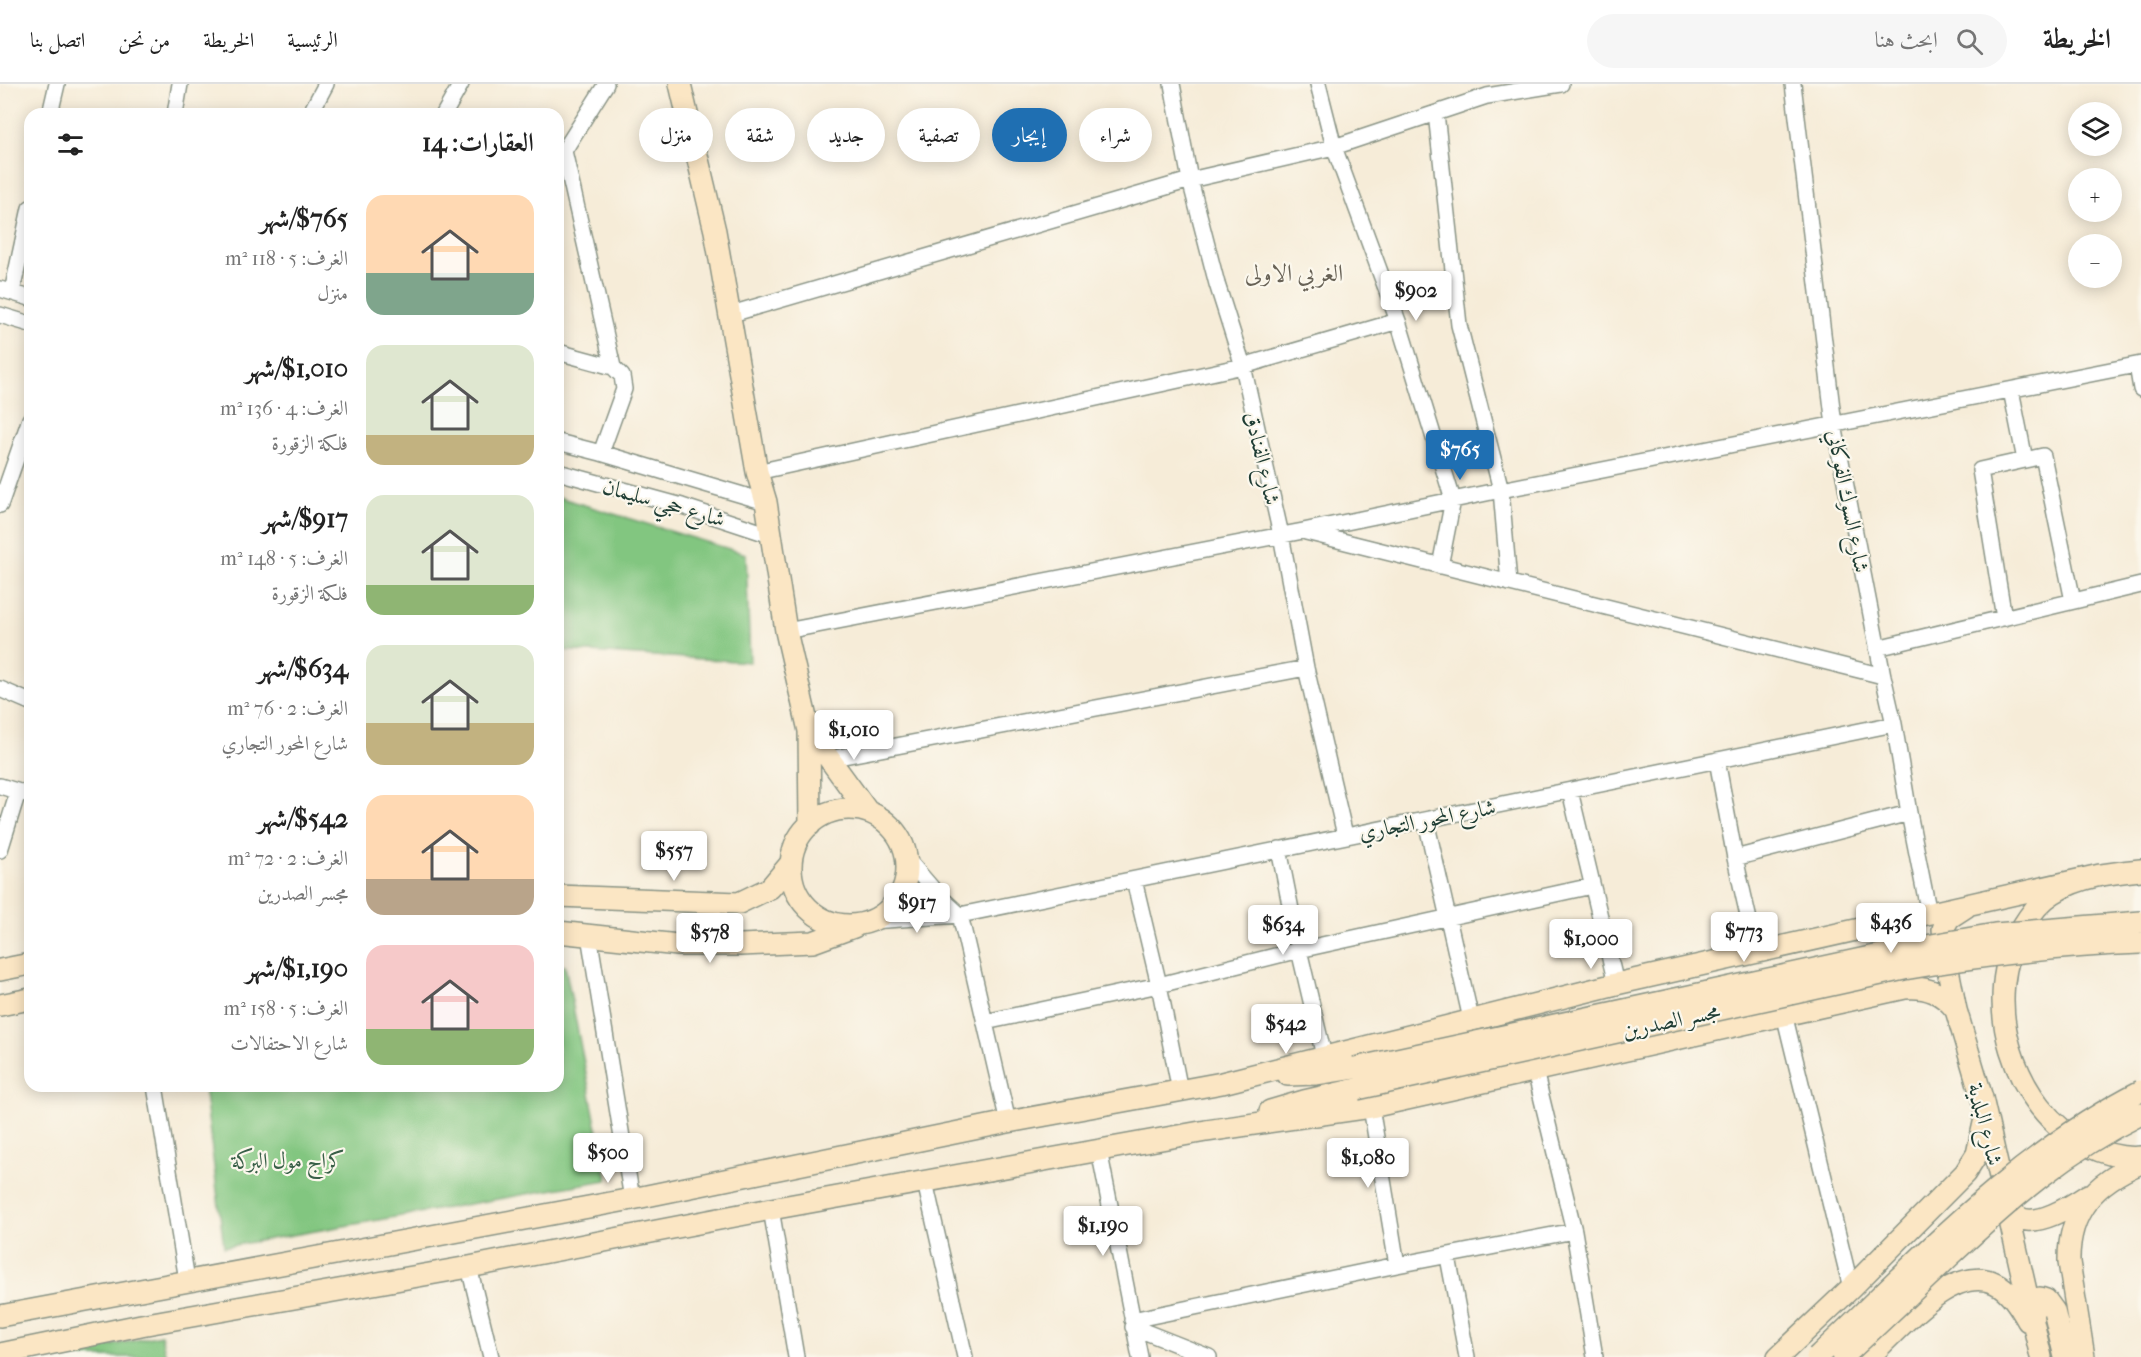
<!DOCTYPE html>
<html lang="ar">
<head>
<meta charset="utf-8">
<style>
  :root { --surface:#fff; --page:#f6f6f6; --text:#222; --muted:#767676; --line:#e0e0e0; --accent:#1f6fb2 }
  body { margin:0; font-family:"IM FELL French Canon",Amiri,serif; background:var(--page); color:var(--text); direction:rtl; height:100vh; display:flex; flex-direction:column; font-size:22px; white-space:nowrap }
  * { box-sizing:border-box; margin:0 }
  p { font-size:20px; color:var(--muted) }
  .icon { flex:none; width:33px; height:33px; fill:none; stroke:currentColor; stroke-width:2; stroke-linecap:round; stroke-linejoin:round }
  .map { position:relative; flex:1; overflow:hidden; direction:ltr }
  .side { position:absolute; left:24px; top:24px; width:540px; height:984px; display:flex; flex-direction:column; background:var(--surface); border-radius:18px; box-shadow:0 3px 15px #0003; direction:rtl }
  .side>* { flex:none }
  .guide { position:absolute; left:582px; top:24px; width:570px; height:54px; direction:rtl; display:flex; gap:12px }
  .tools { position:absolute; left:2068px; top:18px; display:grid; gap:12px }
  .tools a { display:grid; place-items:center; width:54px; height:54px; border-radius:50%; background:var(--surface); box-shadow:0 3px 15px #0003; font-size:30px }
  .price { position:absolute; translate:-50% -51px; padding:0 14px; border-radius:6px; background:#fff; color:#222; font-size:20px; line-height:39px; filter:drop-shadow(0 2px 3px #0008) }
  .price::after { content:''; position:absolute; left:50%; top:36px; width:18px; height:14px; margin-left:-9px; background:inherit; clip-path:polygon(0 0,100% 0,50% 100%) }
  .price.current { background:var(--accent); color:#fff }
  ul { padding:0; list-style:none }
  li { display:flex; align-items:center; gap:18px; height:150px; padding:0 30px }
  li span { display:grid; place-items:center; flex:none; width:168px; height:120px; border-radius:18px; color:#555 }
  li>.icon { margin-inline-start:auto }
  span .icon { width:72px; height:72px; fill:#fffc; stroke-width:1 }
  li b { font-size:26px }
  h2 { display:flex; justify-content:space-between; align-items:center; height:72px; padding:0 30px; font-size:26px }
  .tag { padding:0 21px; border-radius:27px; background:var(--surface); box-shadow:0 3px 15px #0003; font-size:21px; line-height:54px }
  .tag.current { background:var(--accent); color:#fff }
  header { display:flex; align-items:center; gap:36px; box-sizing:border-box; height:84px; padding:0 30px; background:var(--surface); border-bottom:2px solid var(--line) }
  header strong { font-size:28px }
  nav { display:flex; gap:33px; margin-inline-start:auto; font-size:21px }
  .search { width:420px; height:54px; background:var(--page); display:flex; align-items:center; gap:15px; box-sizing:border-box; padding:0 21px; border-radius:33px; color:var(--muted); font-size:22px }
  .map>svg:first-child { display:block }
  .green { fill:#82c680; stroke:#50825a; stroke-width:1.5 }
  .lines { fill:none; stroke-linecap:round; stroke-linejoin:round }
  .street-casing { stroke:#8a9486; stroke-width:18 }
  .secondary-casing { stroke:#8a9486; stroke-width:24 }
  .street { stroke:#fff; stroke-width:15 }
  .secondary { stroke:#fbe6c4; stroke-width:21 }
  .secondary-bridge-casing { stroke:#8a9486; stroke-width:24; stroke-linecap:butt }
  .secondary-bridge { stroke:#fbe6c4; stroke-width:21 }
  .labels { text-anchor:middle; stroke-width:4.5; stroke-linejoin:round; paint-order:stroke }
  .street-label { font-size:22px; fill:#1f3d34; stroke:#fbf7ec }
  .park-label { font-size:22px; fill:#385f47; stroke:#fbf7ec }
  .neighbourhood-label { font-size:24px; fill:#686256; stroke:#fbf7ec }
</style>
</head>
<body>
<header>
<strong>الخريطة</strong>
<div class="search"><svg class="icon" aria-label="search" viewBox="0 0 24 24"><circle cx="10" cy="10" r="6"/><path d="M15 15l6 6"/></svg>ابحث هنا</div>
<nav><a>الرئيسية</a><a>الخريطة</a><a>من نحن</a><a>اتصل بنا</a></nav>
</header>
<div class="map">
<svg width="2141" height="1273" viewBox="0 0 2141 1273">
  <rect width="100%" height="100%" fill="#fbf7ec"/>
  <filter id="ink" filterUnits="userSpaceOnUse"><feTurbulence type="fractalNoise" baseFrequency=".0167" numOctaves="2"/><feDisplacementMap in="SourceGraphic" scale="12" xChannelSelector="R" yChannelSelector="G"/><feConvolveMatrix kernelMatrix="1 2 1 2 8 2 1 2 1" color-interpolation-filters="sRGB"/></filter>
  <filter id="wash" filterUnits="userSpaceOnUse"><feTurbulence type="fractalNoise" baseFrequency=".008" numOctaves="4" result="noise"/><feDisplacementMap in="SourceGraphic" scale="24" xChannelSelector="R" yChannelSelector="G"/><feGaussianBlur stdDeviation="1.35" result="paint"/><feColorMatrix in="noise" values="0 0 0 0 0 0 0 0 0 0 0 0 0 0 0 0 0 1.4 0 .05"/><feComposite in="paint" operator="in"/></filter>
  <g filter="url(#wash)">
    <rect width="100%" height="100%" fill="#f6ecd8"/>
    <path class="green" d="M558,413L746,470L750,578L558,566Z
      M558,881L565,882L607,1096L224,1163L204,1002H558Z
      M161,1251L166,1273H55Z"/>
  </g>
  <g filter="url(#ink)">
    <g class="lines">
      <g class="street-casing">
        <path id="street" d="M1172,0L1190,96L1217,200L1243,282L1281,451L1306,584L1345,751
          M1318,0L1334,63L1398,237L1453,416L1440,482
          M1793,0L1834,341L1883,592L1894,640L1909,729L1929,830
          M1436,29L1459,241L1501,406L1509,499
          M50,30L57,0
          M175,30L180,0
          M310,30L326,0
          M444,30L461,0
          M564,67L613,283
          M560,73L606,0
          M0,205L30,214
          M12,208L30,124
          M0,231L30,240
          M728,231L1190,96L1334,63L1487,12L1561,0
          M558,268L613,283L622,292L624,305L601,369
          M2137,281L2141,305
          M2011,306L2025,376L2043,372L2073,517
          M558,358L601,369L766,418
          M558,388L682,422L770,451
          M757,388L1243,282L1398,237
          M0,421L30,335
          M1306,448L1883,592
          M2004,534L1980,386L2025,376
          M786,547L1303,447L1501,406L2141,280
          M1877,564L2141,501
          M0,605L30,618
          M828,675L1306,584
          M1717,676L1735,774L1756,867
          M0,702L30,711
          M1570,707L1616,900
          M1426,737L1471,935
          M1279,765L1299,866L1324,972
          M0,766L18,708
          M1735,774L1909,729
          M907,775L938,811L960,831
          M1134,796L1159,901L1180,1007
          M960,831L1008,1038
          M871,837L960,831L1894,640
          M589,851L632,1115
          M1784,930L1851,1204
          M985,938L1159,901L1299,866L1592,802
          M1535,987L1574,1147L1595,1273
          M155,1002L187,1196
          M1371,1023L1397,1181
          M1099,1066L1140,1273
          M925,1098L965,1273
          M771,1125L796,1273
          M1448,1173L1467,1273
          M469,1183L491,1273
          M1132,1236L1397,1181L1574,1147
          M1133,1243L1209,1273"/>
      </g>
      <g class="secondary-casing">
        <path id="secondary" d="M680,0L715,147L757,388L766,418L786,547L809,647L810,741
          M809,647L868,728
          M791 783a58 58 0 1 1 116 0a58 58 0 1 1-116 0Z
          M2141,786C2111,789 2080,792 2053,809C2040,817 2031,829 2023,842C1978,914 2013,1026 2088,1062C2105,1070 2122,1075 2141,1073
          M558,812L739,819L770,804L791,779
          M1966,823L1949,834L1943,845L1945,870L1956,926L1982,1014L2041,1273
          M558,848L678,861H740L813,858L854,843
          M0,886L30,880
          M0,921L30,915
          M1288,991L1317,990L1355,984
          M1270,1027L1304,1017L1357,1005
          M2007,1115C2009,1121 2012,1128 2017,1132C2034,1146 2073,1121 2088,1111
          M0,1232L632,1115L1008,1038L1222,999L1616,900L2100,791
          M2033,1236C2032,1228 2031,1219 2040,1214L2046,1216L2054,1227L2065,1273
          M0,1270L141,1241L469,1183L771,1125L1206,1047L1371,1023L1905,904C1927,902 1943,909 1956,926
          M1778,1273L1851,1204L1965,1089L1977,1070L1984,1039
          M1869,1273C1897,1247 1952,1179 1995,1199C2010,1206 2020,1223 2028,1237
          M2084,1273L2069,1178C2068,1127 2095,1098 2141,1079"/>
      </g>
      <use href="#street" class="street"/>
      <use href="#secondary" class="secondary"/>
      <g class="secondary-bridge-casing">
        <path id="secondary-bridge" d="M1355,984L1903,866L1995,850L2141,838
          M1357,1005L1904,885C1983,871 2061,862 2141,859
          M1817,1273C1919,1176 2014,1072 2141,1007
          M1843,1273C1879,1239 1915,1206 1950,1172C2011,1115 2065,1067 2141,1030"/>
      </g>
      <use href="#secondary-bridge" class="secondary-bridge"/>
    </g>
  </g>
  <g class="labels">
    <g class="street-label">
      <text transform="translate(1263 374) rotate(77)" y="8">شارع الفنادق</text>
      <text transform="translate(1849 417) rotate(79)" y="8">شارع السوك الفوكاني</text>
      <text transform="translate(664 418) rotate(16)" y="8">شارع حجي سليمان</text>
      <text transform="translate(1427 735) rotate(-11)" y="8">شارع المحور التجاري</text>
      <text transform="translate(1671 936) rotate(-12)" y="8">مجسر الصدرين</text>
      <text transform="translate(1986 1040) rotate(76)" y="8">شارع البلدية</text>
    </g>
    <g class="park-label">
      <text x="288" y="1084">كراج مول البركة</text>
    </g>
    <g class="neighbourhood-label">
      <text x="1294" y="197">الغربي الاولى</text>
    </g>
  </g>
</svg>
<div class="tools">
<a><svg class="icon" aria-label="layers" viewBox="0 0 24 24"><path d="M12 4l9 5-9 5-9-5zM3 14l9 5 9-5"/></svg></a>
<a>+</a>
<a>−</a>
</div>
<b class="price" style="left:1416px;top:238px">$902</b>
<b class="price current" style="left:1460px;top:397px">$765</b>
<b class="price" style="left:854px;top:677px">$1,010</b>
<b class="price" style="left:674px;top:798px">$557</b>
<b class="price" style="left:917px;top:850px">$917</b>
<b class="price" style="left:1891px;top:870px">$436</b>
<b class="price" style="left:1283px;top:872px">$634</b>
<b class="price" style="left:1744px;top:879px">$773</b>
<b class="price" style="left:710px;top:880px">$578</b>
<b class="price" style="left:1591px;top:886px">$1,000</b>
<b class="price" style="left:1286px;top:971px">$542</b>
<b class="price" style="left:608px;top:1100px">$500</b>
<b class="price" style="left:1368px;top:1105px">$1,080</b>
<b class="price" style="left:1103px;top:1173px">$1,190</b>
<div class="guide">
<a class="tag">شراء</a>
<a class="tag current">إيجار</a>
<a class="tag">تصفية</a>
<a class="tag">جديد</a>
<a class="tag">شقة</a>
<a class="tag">منزل</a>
</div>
<section class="side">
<h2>العقارات: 14<svg class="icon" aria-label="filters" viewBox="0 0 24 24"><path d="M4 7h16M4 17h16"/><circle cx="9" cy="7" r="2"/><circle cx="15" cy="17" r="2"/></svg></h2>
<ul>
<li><span style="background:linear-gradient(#ffd9b3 65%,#7fa58c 0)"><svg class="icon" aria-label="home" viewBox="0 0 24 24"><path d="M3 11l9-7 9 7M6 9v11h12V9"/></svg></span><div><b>$765/شهر</b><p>الغرف: 5 · 118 m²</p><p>منزل</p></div></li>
<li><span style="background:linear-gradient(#dfe7d0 75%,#c2b280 0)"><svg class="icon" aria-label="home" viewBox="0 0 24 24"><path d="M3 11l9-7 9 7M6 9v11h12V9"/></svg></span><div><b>$1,010/شهر</b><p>الغرف: 4 · 136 m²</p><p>فلكة الزقورة</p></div></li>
<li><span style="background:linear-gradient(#dfe7d0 75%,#8fb573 0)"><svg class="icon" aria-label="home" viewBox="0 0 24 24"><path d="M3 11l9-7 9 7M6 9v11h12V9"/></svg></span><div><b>$917/شهر</b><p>الغرف: 5 · 148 m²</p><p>فلكة الزقورة</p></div></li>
<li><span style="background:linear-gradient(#dfe7d0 65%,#c2b280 0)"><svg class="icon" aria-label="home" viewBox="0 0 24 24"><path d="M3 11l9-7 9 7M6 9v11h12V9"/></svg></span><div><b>$634/شهر</b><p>الغرف: 2 · 76 m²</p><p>شارع المحور التجاري</p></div></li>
<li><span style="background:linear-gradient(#ffd9b3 70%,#b9a48a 0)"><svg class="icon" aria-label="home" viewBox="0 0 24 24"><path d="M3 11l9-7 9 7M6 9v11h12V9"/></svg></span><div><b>$542/شهر</b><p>الغرف: 2 · 72 m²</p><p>مجسر الصدرين</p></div></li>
<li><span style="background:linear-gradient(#f6c9c9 70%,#8fb573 0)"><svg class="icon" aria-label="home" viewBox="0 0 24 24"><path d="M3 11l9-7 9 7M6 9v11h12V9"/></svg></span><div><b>$1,190/شهر</b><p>الغرف: 5 · 158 m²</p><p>شارع الاحتفالات</p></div></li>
</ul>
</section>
</div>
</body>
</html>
